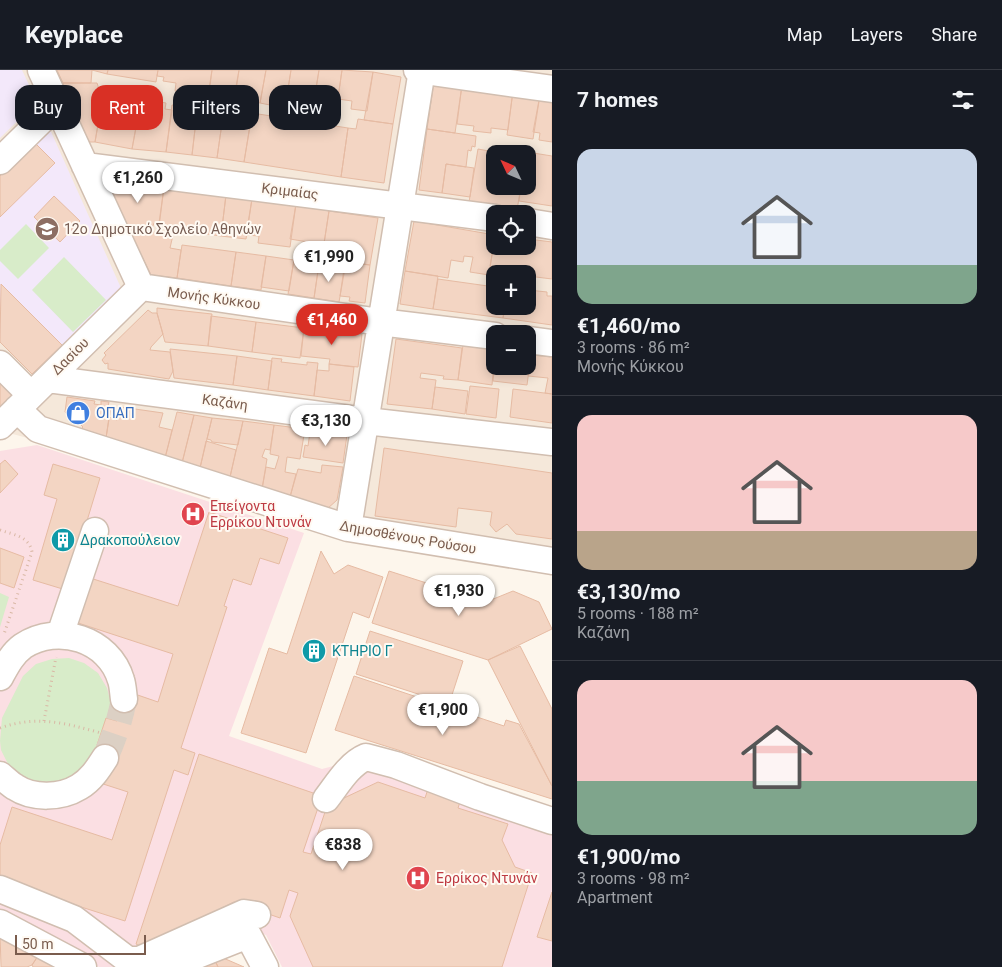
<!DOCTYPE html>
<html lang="en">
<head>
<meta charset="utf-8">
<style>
  :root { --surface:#171b24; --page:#20242c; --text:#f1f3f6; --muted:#9ea1a6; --line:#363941; --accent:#d93025 }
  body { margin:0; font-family:Roboto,sans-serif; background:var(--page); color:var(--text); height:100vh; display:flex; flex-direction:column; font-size:19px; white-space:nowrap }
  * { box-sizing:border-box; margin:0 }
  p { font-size:16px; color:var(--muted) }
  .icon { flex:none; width:28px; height:28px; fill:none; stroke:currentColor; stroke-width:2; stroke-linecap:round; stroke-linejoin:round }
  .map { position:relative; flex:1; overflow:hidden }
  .side { display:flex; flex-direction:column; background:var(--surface); width:450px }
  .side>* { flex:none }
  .banner { position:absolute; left:15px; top:15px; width:461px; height:45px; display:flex; gap:10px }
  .needle { width:32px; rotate:314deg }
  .buttons { position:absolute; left:486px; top:75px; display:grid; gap:10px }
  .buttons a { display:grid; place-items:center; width:50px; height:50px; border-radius:10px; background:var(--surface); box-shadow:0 2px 12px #0003; font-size:25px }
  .scale { position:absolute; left:15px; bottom:12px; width:131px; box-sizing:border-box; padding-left:5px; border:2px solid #7a5c4d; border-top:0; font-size:14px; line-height:18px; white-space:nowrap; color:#7a5c4d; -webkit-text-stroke:4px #fffaf3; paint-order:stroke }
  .price { position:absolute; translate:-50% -42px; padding:0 11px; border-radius:18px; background:#fff; color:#222; font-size:16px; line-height:32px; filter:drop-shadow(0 1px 2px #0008) }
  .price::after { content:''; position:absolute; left:50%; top:30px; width:15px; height:11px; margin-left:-8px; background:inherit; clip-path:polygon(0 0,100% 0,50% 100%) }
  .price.on { background:var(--accent); color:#fff }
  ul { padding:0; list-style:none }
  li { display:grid; align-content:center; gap:10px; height:265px; padding:0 25px }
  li+li { border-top:1px solid var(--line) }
  li span { display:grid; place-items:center; height:155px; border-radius:15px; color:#555 }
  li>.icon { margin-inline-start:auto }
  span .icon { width:90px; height:90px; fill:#fffc; stroke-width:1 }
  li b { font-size:21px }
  h2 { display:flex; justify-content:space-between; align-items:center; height:60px; padding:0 25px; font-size:21px }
  .chip { padding:0 18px; border-radius:15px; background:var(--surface); box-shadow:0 2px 12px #0003; font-size:18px; line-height:45px }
  .chip.on { background:var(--accent); color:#fff }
  header { display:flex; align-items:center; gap:30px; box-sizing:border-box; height:70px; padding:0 25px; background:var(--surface); border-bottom:1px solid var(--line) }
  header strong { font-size:24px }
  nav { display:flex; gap:28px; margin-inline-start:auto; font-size:18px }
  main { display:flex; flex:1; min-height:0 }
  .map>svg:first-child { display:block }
  .residential { fill:#f5e8da; fill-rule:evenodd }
  .education { fill:#f3e8fa }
  .medical { fill:#fbdfe3 }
  .green { fill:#d8ecc9 }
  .building { fill:#f3d5c3; stroke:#e6bba3 }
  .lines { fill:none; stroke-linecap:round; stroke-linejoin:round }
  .minor-tunnel { stroke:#dcd0c4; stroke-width:26; stroke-dasharray:26 13; stroke-linecap:butt }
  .minor-casing { stroke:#d1beb0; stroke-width:29 }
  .path { stroke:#d9b8a5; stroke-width:3; stroke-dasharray:1 4; stroke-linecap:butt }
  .minor { stroke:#fff; stroke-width:26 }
  .labels { text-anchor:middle; stroke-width:4; stroke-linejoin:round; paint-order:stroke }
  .street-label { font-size:14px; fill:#7a5c4d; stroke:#fffaf3 }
  .education-label { font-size:14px; fill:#785e54; stroke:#fffaf3; text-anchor:start }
  .shop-label { font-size:14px; fill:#366cbe; stroke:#fffaf3; text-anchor:start }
  .health-label { font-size:14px; fill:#be3a42; stroke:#fffaf3; text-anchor:start }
  .culture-label { font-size:14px; fill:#0d838f; stroke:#fffaf3; text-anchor:start }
</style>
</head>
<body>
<header>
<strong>Keyplace</strong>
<nav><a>Map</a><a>Layers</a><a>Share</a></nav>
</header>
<main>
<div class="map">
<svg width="552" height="897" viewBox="0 0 552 897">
  <rect width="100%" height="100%" fill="#fdf6ec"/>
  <path class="residential" d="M0,0H552V482L329,448L5,362L0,366ZM495,84H528V116H495ZM495,144H528V176H495ZM495,204H528V236H495ZM495,264H528V296H495Z"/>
  <path class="education" d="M0,0H22L37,32L0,68Z
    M48,55L121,218L32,304L0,272V101Z"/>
  <path class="medical" d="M37,375L304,463L229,666L322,699L356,690L552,751V897H282L266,865L234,856L144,897H99L0,848V381Z"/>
  <path class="green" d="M26,154L49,178L18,209L0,191V180Z
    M64,187L106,230L73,262L32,220Z
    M0,523L9,527L0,557Z
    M69,588L84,593L98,603L107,618L111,634L109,651L90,693L65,712L33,713L19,705L8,694L1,680L0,671L2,648L23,606L36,594L52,589Z"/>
  <path class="building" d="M57,0H108L107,4L92,0L91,13H63Z
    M108,0H158L156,12L107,4Z
    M158,0H212L209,19L195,17L194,24L175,21L176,13L163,11L164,7L157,6Z
    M212,0H239L235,27L209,24Z
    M239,0H266L260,33L246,31L248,21L243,20L242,24L235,22Z
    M266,0H291L285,38L260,33Z
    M291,0H319L313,37L307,36V41L285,38Z
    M319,0H342L336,41L313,37Z
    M342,0L373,2L367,41L351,39L352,31L338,29Z
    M373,2L401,7L393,54L364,50Z
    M434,11L462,15L455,63L427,59Z
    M63,13H97L99,19L94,23L98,30L102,31L95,72H87Z
    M462,15L513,21L508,60L491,58V63L473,61L474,56L457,54Z
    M513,21L540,25L533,69L507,65Z
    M540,25L552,27V72L539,70L540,63L533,62Z
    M148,30L166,33L165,39L172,40L166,82L132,79L139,42L147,43Z
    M102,31L122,34L123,31L140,34L132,79L95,72Z
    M172,35L184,36V41L197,42L192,85L166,82Z
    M197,42L223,46L217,88L192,85Z
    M252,43L348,58L341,107L244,92Z
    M223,46L251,50L244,92L217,88Z
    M358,49L393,54L384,113L341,107L348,58L356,59Z
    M427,59L476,66L475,77L472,76L471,81L468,80L466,97L446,94L442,123L419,120Z
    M32,70L55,93L0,147V106L2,104L0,102Z
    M478,79L505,84H495V116H521L517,140L469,132Z
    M527,82L552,86V136L519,131L521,116H528Z
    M446,94L474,98L470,127L442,123Z
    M108,112L164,117L159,153H154L151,161L128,158L107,118Z
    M164,117L226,125L221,166L159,157Z
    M226,125L252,129L246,169L221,166Z
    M54,126L80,151L60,172L34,147Z
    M252,129L296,134L290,177L258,173L259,166L246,165Z
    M296,134L329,141L323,180L307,177L308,172L290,169Z
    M329,141L378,148L370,195L329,189L330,181L323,180Z
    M414,151L495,165L489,205L470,202L473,187L464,186L463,192L451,190L448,208L405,201Z
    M128,158L173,165L170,178L181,180L177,208L151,205Z
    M495,168V176H528V169L552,172V209L528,206V204L496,201V197L490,196Z
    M182,175L236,182L231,216L177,208Z
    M236,182L266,186L261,220L231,216Z
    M266,186L294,190L289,221L261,217Z
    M294,190L319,194L314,228L288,224Z
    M345,192L370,195L365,233L349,231L350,227L340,226Z
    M319,194L345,198L339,232L314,228Z
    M405,201L438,206L433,239L400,234Z
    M438,209L495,217V236H505L503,248L433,239Z
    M1,214L62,275L32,304L0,272Z
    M528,218L529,220L547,222V226H552V255L503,248L505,236H528Z
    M157,238L212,244L208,276L165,272L157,243Z
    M148,240L152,243H157L163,264L151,277L150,280L170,282L173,301L169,309L108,299V293L105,294L102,290L106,285L104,283Z
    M211,246L256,252L252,282L208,276Z
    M256,252L304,258L300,288L252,282Z
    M304,258L362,264L358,297L329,294L330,289L301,286Z
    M396,269L462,278L458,310L443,309L444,306L421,303L420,308L436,310L432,339L387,334Z
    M463,275L495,280L492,315L458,310Z
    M170,279L237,286L233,315L174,308Z
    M528,284L531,285L527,315L493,311L495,292V296H528Z
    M531,285L552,287V324L545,323L548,308L528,306Z
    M237,286L272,291L268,320L233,315Z
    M272,288L282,289L281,292L307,295V292L318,293L314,326L268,320Z
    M329,294L354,297L350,331L314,326L317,300L329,301Z
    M0,301L19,320L0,338Z
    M470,316L499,319L496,348L466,344Z
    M435,317L468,321L465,344L432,339Z
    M513,319L552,324V353L510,347Z
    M67,327L95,331L94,334L101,335V331L109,332L108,336L111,337L106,368L81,359L83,357L77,351L75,353L65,342Z
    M121,337L163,343L159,357L172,360L165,388L106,368L109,347L117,350Z
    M177,342L194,345L182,393L165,388Z
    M194,345L212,348L200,398L182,393Z
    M212,348L243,351L238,375L212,372L211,370L207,369Z
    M243,351L274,355L270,380L265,379L262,387L267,389L262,419L230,407Z
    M274,355L305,359L300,389L287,387L285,402L296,404L290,427L262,419L266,397L275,399L279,386L270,384Z
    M319,361L347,365L343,393L303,387L305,375L308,376L310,362L319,364Z
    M206,371L236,380L230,407L200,398Z
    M384,378L552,403V469L516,464L507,454L496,462L490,455L492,442L458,438L456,457L375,446Z
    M5,390L18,404L0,423V394Z
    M53,394L100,408L66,520L33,510L57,429L44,425Z
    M322,395L343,397L337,430L327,439L290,427L298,399L321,403Z
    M209,442L288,468L279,494L260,488L251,515L233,509L224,536L227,537L181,678L195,683L188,705L174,700L125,851L0,811V775L12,737L112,770L128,722L97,712L108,678L97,675L106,648L117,651L126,621L158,632L173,584L72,551L87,507L178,536Z
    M0,478L24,487L14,518L0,513Z
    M321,481L334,504L348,495L383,507L369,548L353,542L306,683L241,663L269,578L287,584Z
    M389,501L486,532L513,521L539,532L552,559L488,590L372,553Z
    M370,561L463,591L449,634L356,604Z
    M520,576L552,639V716L488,590Z
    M354,606L504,656L506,650L519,654L552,716V729L335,660Z
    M199,684L322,726L303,782L311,784L327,736L378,712L425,728L428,719L461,729L458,738L508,754L502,770L515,797L532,803L502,897H313L290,846L298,823L289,820L280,848L234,832L144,878L136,874Z
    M552,822V871L537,867Z
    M0,863L38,886L32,895L27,897H1Z
    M38,886L59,897H33L32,895Z
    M213,886L221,887L244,897H218Z
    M213,886L218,897H188Z"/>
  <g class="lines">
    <path class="minor-tunnel" d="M105,688C114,668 120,650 124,629"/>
    <g class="minor-casing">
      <path id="minor" d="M41,0L141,217
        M417,0L552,19
        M0,91L57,35
        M85,96L495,148
        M528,152L552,156
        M141,217L380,252L495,266
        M528,270L552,273
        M0,294L31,325
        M48,309L366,351L552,372
        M17,339L38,359L348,458L552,491
        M0,356L141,217
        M348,458L422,0
        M60,565L95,461
        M0,607C6,596 12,584 23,576C58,553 109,569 121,610C123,616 123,623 124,629
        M0,705C5,709 10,714 15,717C33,729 61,728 79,717C91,710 98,699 105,688
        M326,729C337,715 349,694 366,687L396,695L480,727L552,751
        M0,819L74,849L128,890H139L244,843L257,845
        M0,853L83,897
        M167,897L248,865L265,897"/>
    </g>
    <path class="path" d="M0,460C14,465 29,466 32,482L4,564
      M44,651L56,587
      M0,658C37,645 65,653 101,663"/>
    <use href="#minor" class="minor"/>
  </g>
  <defs>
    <g id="school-disc" transform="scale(1.25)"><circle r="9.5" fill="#8d6e63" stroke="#fffaf3"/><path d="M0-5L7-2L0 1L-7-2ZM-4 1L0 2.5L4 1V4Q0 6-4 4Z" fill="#fff"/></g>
    <g id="shop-disc" transform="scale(1.25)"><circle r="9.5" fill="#3f7fe0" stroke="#fffaf3"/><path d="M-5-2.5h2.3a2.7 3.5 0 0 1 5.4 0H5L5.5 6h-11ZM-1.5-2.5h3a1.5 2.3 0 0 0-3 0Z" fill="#fff"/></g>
    <g id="hospital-disc" transform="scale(1.25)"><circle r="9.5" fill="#e0444e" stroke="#fffaf3"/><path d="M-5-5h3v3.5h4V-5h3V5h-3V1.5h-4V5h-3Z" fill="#fff"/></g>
    <g id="building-disc" transform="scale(1.25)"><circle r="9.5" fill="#0f9aa8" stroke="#fffaf3"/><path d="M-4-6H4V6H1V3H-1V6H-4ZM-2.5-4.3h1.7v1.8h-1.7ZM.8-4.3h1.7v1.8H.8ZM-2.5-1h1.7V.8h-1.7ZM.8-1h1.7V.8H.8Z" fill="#fff"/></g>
  </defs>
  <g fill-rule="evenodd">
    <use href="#school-disc" x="47" y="159"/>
    <use href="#shop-disc" x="78" y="343"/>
    <use href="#hospital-disc" x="193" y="444"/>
    <use href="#building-disc" x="63" y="470"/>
    <use href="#building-disc" x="314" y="581"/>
    <use href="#hospital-disc" x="418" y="808"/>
  </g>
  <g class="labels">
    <g class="street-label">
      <text transform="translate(290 121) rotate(7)" y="5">Κριμαίας</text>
      <text transform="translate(214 228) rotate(8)" y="5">Μονής Κύκκου</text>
      <text transform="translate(70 286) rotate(-45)" y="5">Δασίου</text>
      <text transform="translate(225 332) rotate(8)" y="5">Καζάνη</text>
      <text transform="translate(408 467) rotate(10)" y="5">Δημοσθένους Ρούσου</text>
    </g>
    <g class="education-label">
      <text x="64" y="164">12ο Δημοτικό Σχολείο Αθηνών</text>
    </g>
    <g class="shop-label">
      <text x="96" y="348">ΟΠΑΠ</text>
    </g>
    <g class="health-label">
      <text x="210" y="441">Επείγοντα<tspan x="210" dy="16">Ερρίκου Ντυνάν</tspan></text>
      <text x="436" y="813">Ερρίκος Ντυνάν</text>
    </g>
    <g class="culture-label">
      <text x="80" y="475">Δρακοπούλειον</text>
      <text x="332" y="586">ΚΤΗΡΙΟ Γ</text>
    </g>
  </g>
</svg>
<div class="buttons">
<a><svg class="needle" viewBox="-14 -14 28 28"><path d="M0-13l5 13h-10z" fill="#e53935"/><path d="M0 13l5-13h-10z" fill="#9ea1a6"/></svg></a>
<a><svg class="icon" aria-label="locate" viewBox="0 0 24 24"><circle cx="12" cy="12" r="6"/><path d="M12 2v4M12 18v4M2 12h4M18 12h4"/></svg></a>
<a>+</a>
<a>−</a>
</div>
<div class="scale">50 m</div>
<b class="price" style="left:138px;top:134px">€1,260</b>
<b class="price" style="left:329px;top:213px">€1,990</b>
<b class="price on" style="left:332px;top:276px">€1,460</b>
<b class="price" style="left:326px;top:377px">€3,130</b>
<b class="price" style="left:459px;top:547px">€1,930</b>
<b class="price" style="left:443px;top:666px">€1,900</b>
<b class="price" style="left:343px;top:801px">€838</b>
<div class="banner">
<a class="chip">Buy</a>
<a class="chip on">Rent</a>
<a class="chip">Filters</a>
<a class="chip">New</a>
</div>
</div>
<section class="side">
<h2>7 homes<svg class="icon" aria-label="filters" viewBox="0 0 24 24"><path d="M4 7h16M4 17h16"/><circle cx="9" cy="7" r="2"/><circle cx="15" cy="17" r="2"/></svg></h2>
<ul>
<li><span style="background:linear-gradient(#c9d6e8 75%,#7fa58c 0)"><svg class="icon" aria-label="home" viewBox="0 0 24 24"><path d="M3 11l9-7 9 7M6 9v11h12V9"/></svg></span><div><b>€1,460/mo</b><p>3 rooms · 86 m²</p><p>Μονής Κύκκου</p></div></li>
<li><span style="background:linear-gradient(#f6c9c9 75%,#b9a48a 0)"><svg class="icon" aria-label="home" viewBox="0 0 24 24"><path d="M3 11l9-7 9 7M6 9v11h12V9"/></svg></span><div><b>€3,130/mo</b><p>5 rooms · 188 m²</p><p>Καζάνη</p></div></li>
<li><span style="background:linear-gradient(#f6c9c9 65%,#7fa58c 0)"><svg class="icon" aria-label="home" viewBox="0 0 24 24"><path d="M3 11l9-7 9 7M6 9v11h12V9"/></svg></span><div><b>€1,900/mo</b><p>3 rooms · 98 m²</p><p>Apartment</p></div></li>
</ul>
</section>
</main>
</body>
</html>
